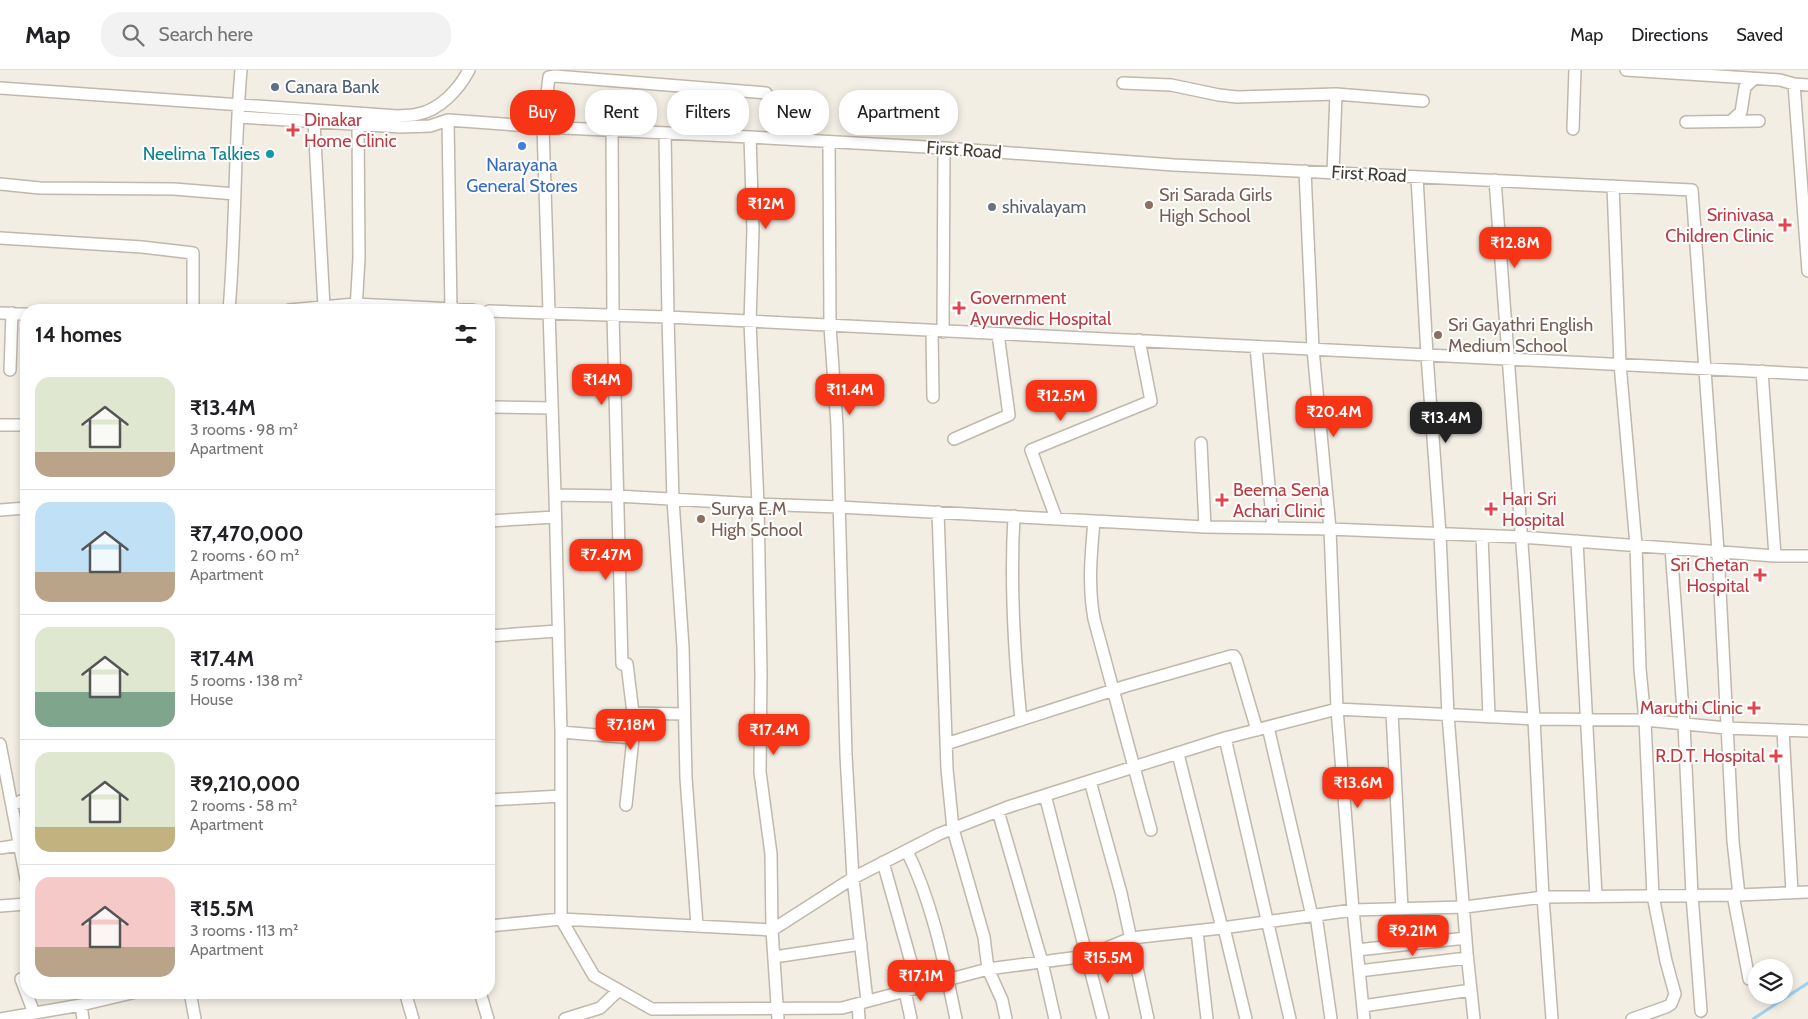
<!DOCTYPE html>
<html lang="en">
<head>
<meta charset="utf-8">
<style>
  :root { --surface:#fff; --page:#f2f2f2; --text:#202124; --muted:#757577; --line:#e0e0e0; --accent:#f73516 }
  body { margin:0; font-family:Cabin,sans-serif; background:var(--page); color:var(--text); height:100vh; display:flex; flex-direction:column; font-size:19px; white-space:nowrap }
  * { box-sizing:border-box; margin:0 }
  p { font-size:16px; color:var(--muted) }
  .icon { flex:none; width:28px; height:28px; fill:none; stroke:currentColor; stroke-width:2; stroke-linecap:round; stroke-linejoin:round }
  .map { position:relative; flex:1; overflow:hidden }
  .drawer { position:absolute; left:20px; top:234px; width:475px; height:695px; display:flex; flex-direction:column; background:var(--surface); border-radius:20px; box-shadow:0 2px 8px #0003 }
  .drawer>* { flex:none }
  .guide { position:absolute; left:510px; top:20px; width:475px; height:45px; display:flex; gap:10px }
  .buttons { position:absolute; left:1748px; top:889px; display:grid; gap:10px }
  .buttons a { display:grid; place-items:center; width:45px; height:45px; border-radius:50%; background:var(--surface); box-shadow:0 2px 8px #0003; font-size:25px }
  .price { position:absolute; translate:-50% -42px; padding:0 11px; border-radius:10px; background:var(--accent); color:#fff; font-size:16px; line-height:32px; filter:drop-shadow(0 1px 2px #0008) }
  .price::after { content:''; position:absolute; left:50%; top:30px; width:15px; height:11px; margin-left:-8px; background:inherit; clip-path:polygon(0 0,100% 0,50% 100%) }
  .price.active { background:#222; color:#fff }
  ul { padding:0; list-style:none }
  li { display:flex; align-items:center; gap:15px; height:125px; padding:0 15px }
  li+li { border-top:1px solid var(--line) }
  li span { display:grid; place-items:center; flex:none; width:140px; height:100px; border-radius:15px; color:#555 }
  li>.icon { margin-inline-start:auto }
  span .icon { width:60px; height:60px; fill:#fffc; stroke-width:1 }
  li b { font-size:21px }
  h2 { display:flex; justify-content:space-between; align-items:center; height:60px; padding:0 15px; font-size:21px }
  .chip { padding:0 18px; border-radius:20px; background:var(--surface); box-shadow:0 2px 8px #0003; font-size:18px; line-height:45px }
  .chip.active { background:var(--accent); color:#fff }
  header { display:flex; align-items:center; gap:30px; box-sizing:border-box; height:70px; padding:0 25px; background:var(--surface); border-bottom:1px solid var(--line) }
  header strong { font-size:24px }
  nav { display:flex; gap:28px; margin-inline-start:auto; font-size:18px }
  .search { width:350px; height:45px; background:var(--page); display:flex; align-items:center; gap:12px; box-sizing:border-box; padding:0 18px; border-radius:20px; color:var(--muted); font-size:19px }
  .map>svg:first-child { display:block }
  .lines { fill:none; stroke-linecap:round; stroke-linejoin:round }
  .stream { stroke:#a0d0ef; stroke-width:3 }
  .minor-casing { stroke:#c0b8aa; stroke-width:14 }
  .minor { stroke:#fff; stroke-width:11 }
  .service-dot { fill:#5c6f8a; stroke:#fff; stroke-width:2 }
  .health-dot { fill:#e0444e; stroke:#fff; stroke-width:2 }
  .shop-dot { fill:#3f7fe0; stroke:#fff; stroke-width:2 }
  .culture-dot { fill:#0f9aa8; stroke:#fff; stroke-width:2 }
  .education-dot { fill:#8d6e63; stroke:#fff; stroke-width:2 }
  .worship-dot { fill:#6b7280; stroke:#fff; stroke-width:2 }
  .labels { text-anchor:middle; stroke-width:4; stroke-linejoin:round; paint-order:stroke }
  .service-label { font-size:18px; fill:#4e5e75; stroke:#fff; text-anchor:start }
  .health-label { font-size:18px; fill:#be3a42; stroke:#fff; text-anchor:start }
  .street-label { font-size:18px; fill:#443e34; stroke:#fff }
  .culture-label { font-size:18px; fill:#0d838f; stroke:#fff; text-anchor:end }
  .shop-label { font-size:18px; fill:#366cbe; stroke:#fff }
  .education-label { font-size:18px; fill:#785e54; stroke:#fff; text-anchor:start }
  .worship-label { font-size:18px; fill:#5b616d; stroke:#fff; text-anchor:start }
</style>
</head>
<body>
<header>
<strong>Map</strong>
<div class="search"><svg class="icon" aria-label="search" viewBox="0 0 24 24"><circle cx="10" cy="10" r="6"/><path d="M15 15l6 6"/></svg>Search here</div>
<nav><a>Map</a><a>Directions</a><a>Saved</a></nav>
</header>
<div class="map">
<svg width="1808" height="949" viewBox="0 0 1808 949">
  <rect width="100%" height="100%" fill="#f2eee4"/>
  <g class="lines">
    <path class="stream" d="M1753,949L1808,913"/>
    <g class="minor-casing">
      <path id="minor" d="M1626,0L1780,10L1794,14L1808,15
        M1123,13L1171,15L1219,25L1237,27L1336,24L1423,31
        M1794,14L1808,201
        M0,18L398,46C405,45 412,46 418,44C440,40 459,19 469,0
        M766,23L555,6L549,7L543,57L555,425L617,426L758,434L839,437L1205,457L1330,459L1522,467L1775,486H1808
        M238,47L401,57L430,56L448,50L543,57L750,67L944,78L1174,95L1692,120L1718,481L1733,771L1739,825
        M448,50L451,240
        M1731,51L1741,42L1745,17L1754,9
        M314,52L324,237
        M1686,52L1759,51
        M1573,59L1575,0
        M612,61L613,245L622,594
        M665,63L668,247L673,430L683,577L686,708L697,855
        M750,67L753,160L750,252L758,434L761,603L760,702L771,784L772,860L778,949
        M829,72L830,256L837,356L846,685L853,808L867,931
        M1305,101L1313,279L1330,459L1337,639L1353,840L1364,949
        M1333,103L1336,24
        M1417,107L1427,285L1440,464L1448,645L1467,883L1474,949
        M1495,110L1524,501L1534,649L1543,827L1552,949
        M0,114L40,118L174,119L235,124
        M1613,116L1620,294L1636,475L1640,599L1645,650L1653,826L1666,891L1675,924L1671,934L1666,937L1632,949
        M0,168L142,177L193,183V240
        M229,240C236,160 234,80 241,0
        M289,240L355,234L473,240
        M356,240L359,188L358,53
        M489,241L668,247L1808,304
        M0,243L26,244
        M932,261L933,327
        M943,262L944,78
        M1256,277L1273,458
        M10,300L12,243
        M1762,301L1775,486
        M489,337L552,338
        M0,355H26
        M954,369L1009,345L998,264
        M1201,373L1205,457
        M555,425L561,662V849L594,906L652,939L842,938L988,899L1087,886L1131,868L1222,858L1353,840L1465,837L1543,827L1739,825L1808,822
        M0,440L26,438
        M938,442L947,699L953,759L984,867L988,899L1002,930L1006,949
        M1014,446C1010,514 1014,582 1021,650
        M1056,448L1031,380L1151,331L1139,270
        M489,451L555,447
        M1094,451C1091,484 1088,516 1094,549L1151,760
        M1482,466L1489,647
        M1577,471L1596,826
        M1671,478L1684,654L1692,825L1701,941
        M489,566L557,561
        M627,594L633,643
        M1392,642L1402,839
        M1268,657L1312,846
        M1783,660L1792,822
        M561,662L633,668V643L684,644
        M1225,668L1290,949
        M0,674L26,809
        M946,674L1126,616L1231,586H1234L1236,589L1257,660
        M1178,684L1222,858
        M1090,711L1121,823L1148,949
        M1045,725L1103,949
        M489,730L561,726
        M12,735L26,729
        M626,735L633,668
        M998,741L1042,892L1055,949
        M0,778L20,775
        M907,781C933,834 944,892 956,949
        M883,792L918,917
        M1733,825L1749,909
        M0,836L26,834
        M1316,845L1331,949
        M489,856L561,849L772,860L853,808L939,764L1008,737L1225,668L1337,639L1534,649L1645,650L1726,658L1808,661
        M1224,858L1246,949
        M1197,861L1207,949
        M1357,880L1466,868
        M774,887L861,874
        M1359,901L1467,888
        M26,909H21L34,943
        M905,921L911,949
        M190,922L195,949
        M405,922L413,949
        M480,922L488,949
        M858,934L859,949
        M81,935L83,949
        M1363,936L1471,920
        M0,949L81,935L136,922
        M565,949L600,938L619,920"/>
    </g>
    <use href="#minor" class="minor"/>
  </g>
  <circle class="service-dot" cx="275" cy="17" r="5"/>
  <g class="health-dot">
    <path d="M290.5 52.5h5v5h5v5h-5v5h-5v-5h-5v-5h5z"/>
    <path d="M1782.5 147.5h5v5h5v5h-5v5h-5v-5h-5v-5h5z"/>
    <path d="M956.5 230.5h5v5h5v5h-5v5h-5v-5h-5v-5h5z"/>
    <path d="M1219.5 422.5h5v5h5v5h-5v5h-5v-5h-5v-5h5z"/>
    <path d="M1488.5 431.5h5v5h5v5h-5v5h-5v-5h-5v-5h5z"/>
    <path d="M1757.5 497.5h5v5h5v5h-5v5h-5v-5h-5v-5h5z"/>
    <path d="M1751.5 630.5h5v5h5v5h-5v5h-5v-5h-5v-5h5z"/>
    <path d="M1773.5 678.5h5v5h5v5h-5v5h-5v-5h-5v-5h5z"/>
  </g>
  <circle class="shop-dot" cx="522" cy="76" r="5"/>
  <circle class="culture-dot" cx="270" cy="84" r="5"/>
  <g class="education-dot">
    <circle cx="1149" cy="135" r="5"/>
    <circle cx="1438" cy="265" r="5"/>
    <circle cx="701" cy="449" r="5"/>
  </g>
  <circle class="worship-dot" cx="992" cy="137" r="5"/>
  <g class="labels">
    <g class="service-label">
      <text x="285" y="23">Canara Bank</text>
    </g>
    <g class="health-label">
      <text x="304" y="56">Dinakar<tspan x="304" dy="21">Home Clinic</tspan></text>
      <text x="1774" y="151" text-anchor="end">Srinivasa<tspan x="1774" dy="21">Children Clinic</tspan></text>
      <text x="970" y="234">Government<tspan x="970" dy="21">Ayurvedic Hospital</tspan></text>
      <text x="1233" y="426">Beema Sena<tspan x="1233" dy="21">Achari Clinic</tspan></text>
      <text x="1502" y="435">Hari Sri<tspan x="1502" dy="21">Hospital</tspan></text>
      <text x="1749" y="501" text-anchor="end">Sri Chetan<tspan x="1749" dy="21">Hospital</tspan></text>
      <text x="1743" y="644" text-anchor="end">Maruthi Clinic</text>
      <text x="1765" y="692" text-anchor="end">R.D.T. Hospital</text>
    </g>
    <g class="street-label">
      <text transform="translate(964 80) rotate(4)" y="6">First Road</text>
      <text transform="translate(1369 104) rotate(3)" y="6">First Road</text>
    </g>
    <g class="culture-label">
      <text x="260" y="90">Neelima Talkies</text>
    </g>
    <g class="shop-label">
      <text x="522" y="101">Narayana<tspan x="522" dy="21">General Stores</tspan></text>
    </g>
    <g class="education-label">
      <text x="1159" y="131">Sri Sarada Girls<tspan x="1159" dy="21">High School</tspan></text>
      <text x="1448" y="261">Sri Gayathri English<tspan x="1448" dy="21">Medium School</tspan></text>
      <text x="711" y="445">Surya E.M<tspan x="711" dy="21">High School</tspan></text>
    </g>
    <g class="worship-label">
      <text x="1002" y="143">shivalayam</text>
    </g>
  </g>
</svg>
<div class="buttons">
<a><svg class="icon" aria-label="layers" viewBox="0 0 24 24"><path d="M12 4l9 5-9 5-9-5zM3 14l9 5 9-5"/></svg></a>
</div>
<b class="price" style="left:766px;top:160px">₹12M</b>
<b class="price" style="left:1515px;top:199px">₹12.8M</b>
<b class="price" style="left:602px;top:336px">₹14M</b>
<b class="price" style="left:850px;top:346px">₹11.4M</b>
<b class="price" style="left:1061px;top:352px">₹12.5M</b>
<b class="price" style="left:1334px;top:368px">₹20.4M</b>
<b class="price active" style="left:1446px;top:374px">₹13.4M</b>
<b class="price" style="left:606px;top:511px">₹7.47M</b>
<b class="price" style="left:631px;top:681px">₹7.18M</b>
<b class="price" style="left:774px;top:686px">₹17.4M</b>
<b class="price" style="left:1358px;top:739px">₹13.6M</b>
<b class="price" style="left:1413px;top:887px">₹9.21M</b>
<b class="price" style="left:1108px;top:914px">₹15.5M</b>
<b class="price" style="left:921px;top:932px">₹17.1M</b>
<div class="guide">
<a class="chip active">Buy</a>
<a class="chip">Rent</a>
<a class="chip">Filters</a>
<a class="chip">New</a>
<a class="chip">Apartment</a>
</div>
<section class="drawer">
<h2>14 homes<svg class="icon" aria-label="filters" viewBox="0 0 24 24"><path d="M4 7h16M4 17h16"/><circle cx="9" cy="7" r="2"/><circle cx="15" cy="17" r="2"/></svg></h2>
<ul>
<li><span style="background:linear-gradient(#dfe7d0 75%,#b9a48a 0)"><svg class="icon" aria-label="home" viewBox="0 0 24 24"><path d="M3 11l9-7 9 7M6 9v11h12V9"/></svg></span><div><b>₹13.4M</b><p>3 rooms · 98 m²</p><p>Apartment</p></div></li>
<li><span style="background:linear-gradient(#bfe0f5 70%,#b9a48a 0)"><svg class="icon" aria-label="home" viewBox="0 0 24 24"><path d="M3 11l9-7 9 7M6 9v11h12V9"/></svg></span><div><b>₹7,470,000</b><p>2 rooms · 60 m²</p><p>Apartment</p></div></li>
<li><span style="background:linear-gradient(#dfe7d0 65%,#7fa58c 0)"><svg class="icon" aria-label="home" viewBox="0 0 24 24"><path d="M3 11l9-7 9 7M6 9v11h12V9"/></svg></span><div><b>₹17.4M</b><p>5 rooms · 138 m²</p><p>House</p></div></li>
<li><span style="background:linear-gradient(#dfe7d0 75%,#c2b280 0)"><svg class="icon" aria-label="home" viewBox="0 0 24 24"><path d="M3 11l9-7 9 7M6 9v11h12V9"/></svg></span><div><b>₹9,210,000</b><p>2 rooms · 58 m²</p><p>Apartment</p></div></li>
<li><span style="background:linear-gradient(#f6c9c9 70%,#b9a48a 0)"><svg class="icon" aria-label="home" viewBox="0 0 24 24"><path d="M3 11l9-7 9 7M6 9v11h12V9"/></svg></span><div><b>₹15.5M</b><p>3 rooms · 113 m²</p><p>Apartment</p></div></li>
</ul>
</section>
</div>
</body>
</html>
